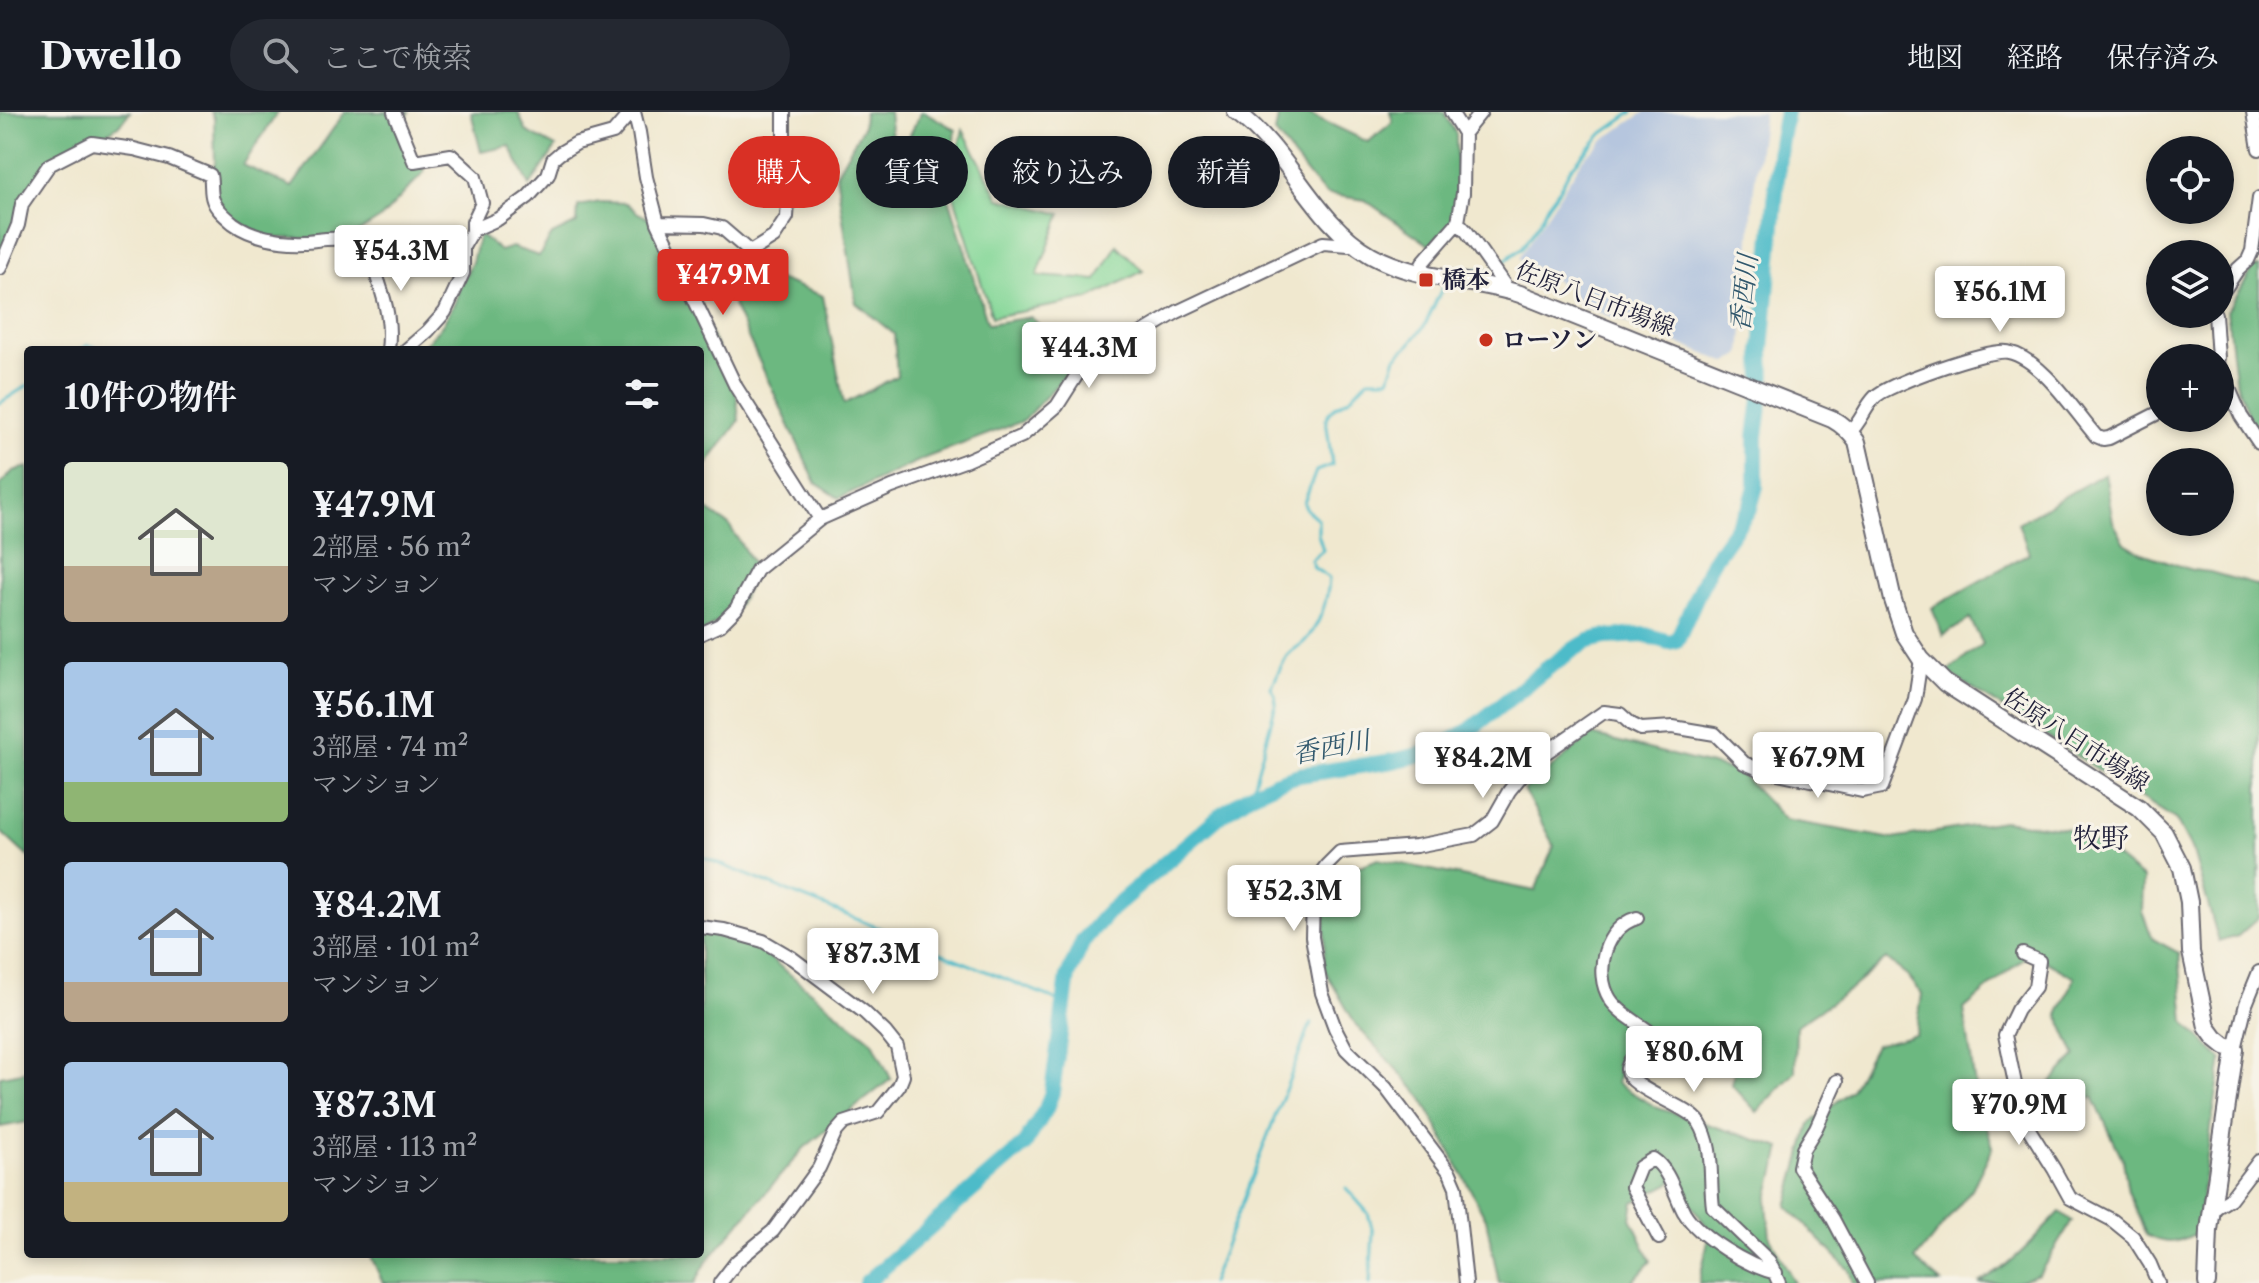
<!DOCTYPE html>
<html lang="ja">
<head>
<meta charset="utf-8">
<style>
  :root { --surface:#171b24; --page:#242831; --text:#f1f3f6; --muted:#9ea1a6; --line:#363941; --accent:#d93025 }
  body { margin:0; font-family:"Libre Caslon Text","Noto Serif JP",serif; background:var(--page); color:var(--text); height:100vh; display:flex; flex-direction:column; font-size:30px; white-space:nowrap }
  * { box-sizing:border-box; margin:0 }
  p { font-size:26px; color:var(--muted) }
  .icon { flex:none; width:44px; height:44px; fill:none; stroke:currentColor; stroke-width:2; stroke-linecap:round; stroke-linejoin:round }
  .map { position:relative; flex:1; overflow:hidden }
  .details { position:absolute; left:24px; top:234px; width:680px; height:912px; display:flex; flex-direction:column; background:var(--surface); border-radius:8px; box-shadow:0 4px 12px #0003 }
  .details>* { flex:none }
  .banner { position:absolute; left:728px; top:24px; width:760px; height:72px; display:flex; gap:16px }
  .buttons { position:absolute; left:2146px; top:24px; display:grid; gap:16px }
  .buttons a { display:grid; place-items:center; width:88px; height:88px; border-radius:50%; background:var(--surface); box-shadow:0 4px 12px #0003; font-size:40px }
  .price { position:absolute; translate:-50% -68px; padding:0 18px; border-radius:8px; background:#fff; color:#222; font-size:26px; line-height:52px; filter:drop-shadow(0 2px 4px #0008) }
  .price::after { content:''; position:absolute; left:50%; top:48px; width:24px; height:18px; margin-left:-12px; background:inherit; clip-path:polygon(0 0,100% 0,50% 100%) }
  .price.selected { background:var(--accent); color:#fff }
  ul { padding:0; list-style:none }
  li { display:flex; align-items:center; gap:24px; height:200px; padding:0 40px }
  li span { display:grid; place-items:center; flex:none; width:224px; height:160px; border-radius:8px; color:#555 }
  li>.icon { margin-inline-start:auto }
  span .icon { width:96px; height:96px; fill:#fffc; stroke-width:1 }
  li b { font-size:34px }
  h2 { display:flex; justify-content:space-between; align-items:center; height:96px; padding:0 40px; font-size:34px }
  .tag { padding:0 28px; border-radius:36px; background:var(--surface); box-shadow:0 4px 12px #0003; font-size:28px; line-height:72px }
  .tag.selected { background:var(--accent); color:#fff }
  header { display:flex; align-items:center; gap:48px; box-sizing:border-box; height:112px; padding:0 40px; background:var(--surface); border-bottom:2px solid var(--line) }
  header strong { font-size:38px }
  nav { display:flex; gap:44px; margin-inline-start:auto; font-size:28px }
  .search { width:560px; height:72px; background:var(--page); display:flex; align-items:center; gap:20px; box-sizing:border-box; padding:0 28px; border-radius:44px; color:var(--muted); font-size:30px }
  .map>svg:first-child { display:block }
  .industrial { fill:#b6c6de }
  .green { fill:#85d798; stroke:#547c6a; stroke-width:2 }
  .forest { fill:#6cb880; stroke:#476d5e; stroke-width:2 }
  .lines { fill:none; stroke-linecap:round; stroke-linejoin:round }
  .stream { stroke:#4ebbc9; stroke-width:3 }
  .river { stroke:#4ebbc9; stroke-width:16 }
  .minor-casing { stroke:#6a676f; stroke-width:16 }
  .major-casing { stroke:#6a676f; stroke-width:20 }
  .minor { stroke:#fff; stroke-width:12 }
  .major { stroke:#fff; stroke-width:16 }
  .poi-dot { fill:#c8321e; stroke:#f7f3e8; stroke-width:3 }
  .labels { text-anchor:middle; stroke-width:6; stroke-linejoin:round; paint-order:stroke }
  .poi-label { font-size:24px; font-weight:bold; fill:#22223b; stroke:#f7f3e8; text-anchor:start }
  .street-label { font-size:24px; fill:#22223b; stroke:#f7f3e8 }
  .water-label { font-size:26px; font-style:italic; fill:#31586d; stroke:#f7f3e8 }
  .quarter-label { font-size:28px; fill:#22223b; stroke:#f7f3e8 }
</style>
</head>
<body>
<header>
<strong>Dwello</strong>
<div class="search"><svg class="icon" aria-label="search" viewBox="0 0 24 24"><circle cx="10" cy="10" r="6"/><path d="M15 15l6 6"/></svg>ここで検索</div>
<nav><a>地図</a><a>経路</a><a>保存済み</a></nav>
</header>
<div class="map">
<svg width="2259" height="1171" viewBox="0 0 2259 1171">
  <rect width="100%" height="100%" fill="#f7f3e8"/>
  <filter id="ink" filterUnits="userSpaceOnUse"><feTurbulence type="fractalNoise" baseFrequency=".0125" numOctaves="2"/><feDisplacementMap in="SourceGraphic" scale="16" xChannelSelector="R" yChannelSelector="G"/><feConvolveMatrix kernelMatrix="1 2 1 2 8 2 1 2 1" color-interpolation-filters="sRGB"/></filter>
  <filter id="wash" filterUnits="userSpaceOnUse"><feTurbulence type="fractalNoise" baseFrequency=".006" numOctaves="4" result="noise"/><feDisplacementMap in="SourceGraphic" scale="32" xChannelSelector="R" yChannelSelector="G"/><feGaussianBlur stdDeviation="1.8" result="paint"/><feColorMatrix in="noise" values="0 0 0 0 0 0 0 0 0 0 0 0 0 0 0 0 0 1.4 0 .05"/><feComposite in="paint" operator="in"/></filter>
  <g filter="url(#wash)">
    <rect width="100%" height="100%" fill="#f0e8cf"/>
    <path class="industrial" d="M1645,0H1764L1754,75L1741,242L1728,251L1578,192L1571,178L1519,146L1583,47L1607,25Z"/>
    <path class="green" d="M963,18L999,86L1061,102L1037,164L1097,168L1117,133L1143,159L1089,187L992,205L950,71Z"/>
    <path class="forest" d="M0,0H130L118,14L92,31L49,53L22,92L0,156Z
      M211,0H278L243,53L292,75L345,0H409L401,20L425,59L382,105L358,120L343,127L269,126L222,101L210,63L215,50L214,6Z
      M471,0H518L526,19L556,35L530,74L510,34L481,40Z
      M864,0H889L895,54L921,0H925L956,18L944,70L988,212L1031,205L1078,250L1023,309L925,346L839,386L816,371L733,193L762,161L823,184L844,292L897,264L894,222L856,191L836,62L863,15Z
      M1279,0H1305L1368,30L1393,10L1390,0H1444L1456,22L1457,95L1451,112L1429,133L1365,88L1326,82L1313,69L1275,21Z
      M600,90L626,91L638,101L658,111L736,275L739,309L703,358L700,368V238H420L443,212L455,190L461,171L472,150L479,122L500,139L512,135L539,144L552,123L577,111L578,94Z
      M2254,155H2259V319L2249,306L2235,267L2227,199Z
      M28,355V745L0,719V373L13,359Z
      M2105,361L2113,410L2125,431L2142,441L2192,458L2210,460L2259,474V805L2238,824L2219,830L2193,740L2176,708L1947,560L1983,532L1970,507L1943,524L1932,496L2029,441L2018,411Z
      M700,393L729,413L757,458L736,497L700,522Z
      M1592,623L1739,660L1785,708L1893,727L2003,709L2069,717L2112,742L2143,767L2142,800L2153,827L2179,841L2185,910L2222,948L2212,1009L2197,1121C2176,1131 2169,1134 2146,1123L2128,1079L2123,1048L2093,985L2063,1001L2045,977L2076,944L2058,903L2075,866L2048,851L2032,839L1964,897L1976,981L1993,1035L1972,1077L1915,1148L1942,1171H1853L1849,1158L1787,1094L1810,1012L1851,978L1875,933L1916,923L1922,882L1907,863L1886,847L1849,878L1796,914L1795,960L1757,1000L1732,973L1738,940L1669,931L1631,929L1616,971L1658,996L1781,1036L1767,1090L1770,1126L1795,1171H1699L1710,1119L1674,1069L1634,1090L1631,1106L1651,1149L1631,1171H1499L1486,1107L1421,984L1356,913L1324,857L1325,805L1331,765L1378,747L1535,779L1554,734L1524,678Z
      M700,823H711L755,834L873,930L891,967L804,1036L707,1149L695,1171H383L370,1142H700Z
      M28,959V1010L0,1015V964Z
      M2060,1100L2072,1109L2039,1162L2013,1171H1979C2011,1155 2035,1126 2060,1100Z"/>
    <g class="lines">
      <path class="stream" d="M1495,152L1504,149L1522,136L1539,111L1547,94L1561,75L1570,57L1578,48L1603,21L1633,0
        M1451,161L1486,156
        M80,238L88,233L106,238
        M0,291L28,273
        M1251,682L1276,592L1275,583L1271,575C1278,565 1282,548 1289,542C1293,537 1299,535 1304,530C1320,513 1328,488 1329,466L1314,456L1311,448L1323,438L1318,422V407L1306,397L1304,391L1316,359L1332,353L1326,307L1328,302L1335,295L1351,285L1368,267H1389L1396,245L1409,233L1425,213L1444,172
        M700,744L1050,885L1063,893
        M1346,1076L1368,1101L1373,1120L1370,1171
        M1211,1171L1311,911"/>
      <path class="river" d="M866,1171L1024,1033L1046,997L1052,980L1068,864L1083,829L1107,801L1222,702L1251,682L1277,670L1299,663L1393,649L1427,641L1440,635L1470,618L1545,558L1574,537L1589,529L1605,525L1645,523L1669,530L1677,528L1712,450L1750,396L1756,374V324L1763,273L1762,238L1780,32L1786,0"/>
    </g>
  </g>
  <g filter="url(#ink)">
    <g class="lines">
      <g class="minor-casing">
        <path id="minor" d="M394,0L414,49L451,43L475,65L482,91L473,110V118
          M634,0L639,20L646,65L658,111L736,275L820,407
          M1451,0L1464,21
          M2253,0L2259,37
          M1458,110L1467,120L1508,178
          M658,111L704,112L722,116L750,140L774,125L787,105L790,62L784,23V0
          M0,156L18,113L22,92L49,53L92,31L134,37L169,46L210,63C212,71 210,81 213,88C216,97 226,105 233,111C252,125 281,130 304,129C324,128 348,121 363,138C371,147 376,160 379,171C387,194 391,214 388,238
          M1418,160L1424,149L1458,110L1463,81L1464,21L1481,0
          M2220,184L2238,157L2248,148L2252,139L2259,86
          M2215,202L2218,246
          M406,238L428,219L445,200L463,161V135L473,118L498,107L528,85L548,63L553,47L560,41L577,31L613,21L631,0
          M2220,256L2241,304L2259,331
          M1850,320C1861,310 1865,295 1875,285C1888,272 1990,236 2008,240C2042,247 2074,299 2096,324L2103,327L2109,326L2160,300
          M700,522L720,513L736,497L757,458L820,407L892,375L967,348L1022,324L1057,294L1080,258L1177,200L1323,131L1349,133L1356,131
          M1637,806C1605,815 1593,860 1610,887C1619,901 1637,910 1650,920C1645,928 1628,948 1627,957C1626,976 1689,994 1699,1010C1715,1036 1709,1066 1713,1095L1769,1149L1779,1171
          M700,815L724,818L763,829L792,846L864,900L885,920L897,935L903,964L899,974L878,1000L844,1011L835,1021L819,1056L773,1119L737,1149L720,1171
          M2023,842L2039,849L2035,875L2017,898L2005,923L2022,1006L2054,1057L2070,1086L2112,1108L2133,1125L2150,1152L2158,1171
          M2235,937L2246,892L2259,860
          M1837,969L1816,1016L1803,1037L1799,1055L1833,1107L1867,1171
          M2212,1094L2217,1095L2230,1087L2259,1049
          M1659,1126L1632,1075L1640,1055L1653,1047C1669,1057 1675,1083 1684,1100C1699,1125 1747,1154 1776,1161
          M1466,1171L1456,1075L1450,1061L1386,976L1346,937L1335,916L1322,881L1312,825L1313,784L1317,766L1326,754L1340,740L1416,734L1474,723L1492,709L1509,679L1526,658L1541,644L1604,600L1620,602L1631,612L1641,617L1673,615L1715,622L1744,651L1759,657L1862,679L1882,675L1915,587L1921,547"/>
      </g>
      <g class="major-casing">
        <path id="major" d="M1236,0C1290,39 1312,109 1371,143C1416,168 1472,167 1520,182L1832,307C1843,313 1850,320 1857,330L1893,488L1904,521L1921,547L1945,571L2139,696L2164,721L2182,756L2189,790L2191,840L2207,915L2215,926L2225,934L2235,937L2209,1118L2207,1171"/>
      </g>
      <use href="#minor" class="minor"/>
      <use href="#major" class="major"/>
    </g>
  </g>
  <g class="poi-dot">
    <rect x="1418" y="160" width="16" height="16" rx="4"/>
    <circle cx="1486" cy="228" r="8"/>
  </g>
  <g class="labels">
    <g class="poi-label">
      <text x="1442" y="176">橋本</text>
      <text x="1502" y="236">ローソン</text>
    </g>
    <g class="street-label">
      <text transform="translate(1595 187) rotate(21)" y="8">佐原八日市場線</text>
      <text transform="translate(2076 628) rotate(33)" y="8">佐原八日市場線</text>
    </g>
    <g class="water-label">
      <text transform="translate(1744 181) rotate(-84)" y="9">香西川</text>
      <text transform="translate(1331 635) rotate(-11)" y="9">香西川</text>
    </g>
    <g class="quarter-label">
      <text x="2101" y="736">牧野</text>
    </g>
  </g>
</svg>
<div class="buttons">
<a><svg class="icon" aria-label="locate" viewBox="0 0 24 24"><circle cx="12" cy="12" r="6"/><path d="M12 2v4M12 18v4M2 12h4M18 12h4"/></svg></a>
<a><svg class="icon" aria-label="layers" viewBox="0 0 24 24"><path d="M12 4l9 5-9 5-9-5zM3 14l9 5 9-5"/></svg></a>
<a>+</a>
<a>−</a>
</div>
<b class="price" style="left:401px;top:181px">¥54.3M</b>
<b class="price selected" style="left:723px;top:205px">¥47.9M</b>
<b class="price" style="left:2000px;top:222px">¥56.1M</b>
<b class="price" style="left:1089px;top:278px">¥44.3M</b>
<b class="price" style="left:1483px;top:688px">¥84.2M</b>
<b class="price" style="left:1818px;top:688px">¥67.9M</b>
<b class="price" style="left:1294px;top:821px">¥52.3M</b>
<b class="price" style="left:873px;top:884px">¥87.3M</b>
<b class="price" style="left:1694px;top:982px">¥80.6M</b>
<b class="price" style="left:2019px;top:1035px">¥70.9M</b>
<div class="banner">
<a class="tag selected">購入</a>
<a class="tag">賃貸</a>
<a class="tag">絞り込み</a>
<a class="tag">新着</a>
</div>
<section class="details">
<h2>10件の物件<svg class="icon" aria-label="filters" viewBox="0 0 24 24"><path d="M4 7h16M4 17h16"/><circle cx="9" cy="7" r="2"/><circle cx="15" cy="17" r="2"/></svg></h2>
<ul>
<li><span style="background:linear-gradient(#dfe7d0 65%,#b9a48a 0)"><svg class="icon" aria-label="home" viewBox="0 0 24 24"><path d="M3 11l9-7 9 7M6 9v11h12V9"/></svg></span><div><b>¥47.9M</b><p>2部屋 · 56 m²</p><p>マンション</p></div></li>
<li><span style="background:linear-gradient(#a9c7e8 75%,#8fb573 0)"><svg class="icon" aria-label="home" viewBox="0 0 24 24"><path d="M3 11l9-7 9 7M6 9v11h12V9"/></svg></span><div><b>¥56.1M</b><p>3部屋 · 74 m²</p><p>マンション</p></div></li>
<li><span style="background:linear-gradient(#a9c7e8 75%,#b9a48a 0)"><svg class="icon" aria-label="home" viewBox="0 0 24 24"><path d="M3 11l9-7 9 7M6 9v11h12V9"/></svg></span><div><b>¥84.2M</b><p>3部屋 · 101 m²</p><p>マンション</p></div></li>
<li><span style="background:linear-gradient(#a9c7e8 75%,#c2b280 0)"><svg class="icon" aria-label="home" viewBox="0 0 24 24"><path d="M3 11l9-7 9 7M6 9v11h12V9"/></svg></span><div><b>¥87.3M</b><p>3部屋 · 113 m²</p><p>マンション</p></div></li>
</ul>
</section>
</div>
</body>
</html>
